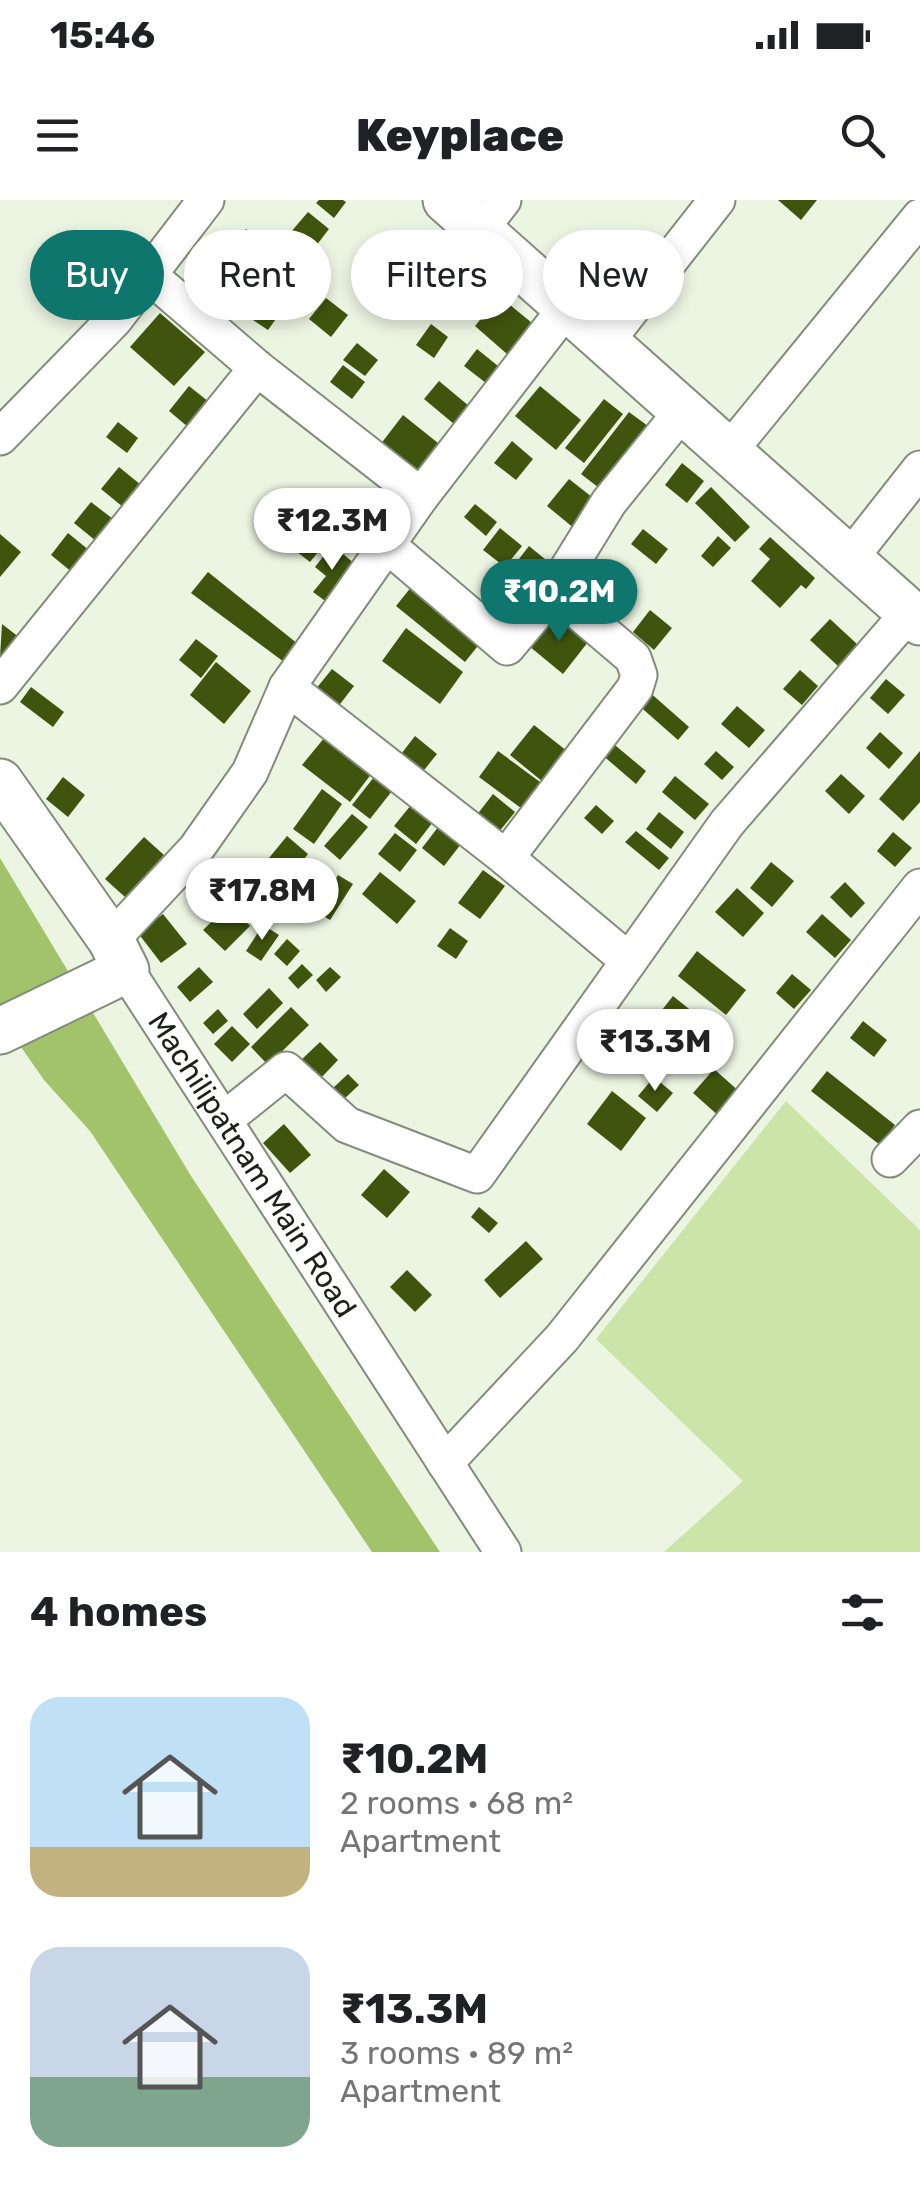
<!DOCTYPE html>
<html lang="en">
<head>
<meta charset="utf-8">
<style>
  :root { --surface:#fff; --page:#f2f2f2; --text:#202124; --muted:#757577; --accent:#0f766e }
  body { margin:0; font-family:Rubik,sans-serif; background:var(--page); color:var(--text); height:100vh; display:flex; flex-direction:column; font-size:38px; white-space:nowrap }
  * { box-sizing:border-box; margin:0 }
  p { font-size:32px; color:var(--muted) }
  .icon { flex:none; width:55px; height:55px; fill:none; stroke:currentColor; stroke-width:2; stroke-linecap:round; stroke-linejoin:round }
  .map { position:relative; height:1352px; overflow:hidden }
  .details { display:flex; flex-direction:column; background:var(--surface); flex:1 }
  .details>* { flex:none }
  .hud { position:absolute; left:30px; top:30px; width:860px; height:90px; display:flex; gap:20px }
  .price { position:absolute; translate:-50% -85px; padding:0 22px; border-radius:35px; background:#fff; color:#222; font-size:32px; line-height:65px; filter:drop-shadow(0 2px 5px #0008) }
  .price::after { content:''; position:absolute; left:50%; top:60px; width:30px; height:22px; margin-left:-15px; background:inherit; clip-path:polygon(0 0,100% 0,50% 100%) }
  .price.active { background:var(--accent); color:#fff }
  ul { padding:0; list-style:none }
  li { display:flex; align-items:center; gap:30px; height:250px; padding:0 30px }
  li span { display:grid; place-items:center; flex:none; width:280px; height:200px; border-radius:30px; color:#555 }
  li>.icon { margin-inline-start:auto }
  span .icon { width:120px; height:120px; fill:#fffc; stroke-width:1 }
  li b { font-size:42px }
  h2 { display:flex; justify-content:space-between; align-items:center; height:120px; padding:0 30px; font-size:42px }
  .pill { padding:0 35px; border-radius:45px; background:var(--surface); box-shadow:0 5px 15px #0003; font-size:35px; line-height:90px }
  .pill.active { background:var(--accent); color:#fff }
  .status { display:flex; justify-content:space-between; align-items:center; height:70px; padding:0 50px; background:var(--surface); direction:ltr }
  .status svg { height:28px; fill:currentColor }
  header { display:flex; justify-content:space-between; align-items:center; height:130px; padding:0 30px; background:var(--surface); font-size:45px; font-weight:800 }
  .map>svg:first-child { display:block }
  .green { fill:#cce4a7 }
  .water { fill:#a2c36a }
  .building { fill:#3f550e }
  .lines { fill:none; stroke-linecap:round; stroke-linejoin:round }
  .minor-casing { stroke:#848b7c; stroke-width:39 }
  .major-casing { stroke:#848b7c; stroke-width:49 }
  .minor { stroke:#fff; stroke-width:35 }
  .major { stroke:#fff; stroke-width:45 }
  .labels { text-anchor:middle; stroke-width:10; stroke-linejoin:round; paint-order:stroke }
  .street-label { font-size:30px; fill:#1e211b; stroke:#ecf4e2 }
</style>
</head>
<body>
<div class="status"><b>15:46</b><svg viewBox="0 0 49 12"><path d="M0 12V9h3v3zM5 12V6h3v6zM10 12V3h3v9zM15 12V0h3v12zM26 1h20v11H26zM47 4h2v5h-2z"/></svg></div>
<header><svg class="icon" aria-label="menu" viewBox="0 0 24 24"><path d="M4 6h16M4 12h16M4 18h16"/></svg>Keyplace<svg class="icon" aria-label="search" viewBox="0 0 24 24"><circle cx="10" cy="10" r="6"/><path d="M15 15l6 6"/></svg></header>
<div class="map">
<svg width="920" height="1352" viewBox="0 0 920 1352">
  <rect width="100%" height="100%" fill="#ecf4e2"/>
  <path class="green" d="M786,901L920,1030V1352H664L743,1281L596,1139Z"/>
  <path class="water" d="M0,658L191,976L440,1352H372L90,931L44,880L0,817Z"/>
  <path class="building" d="M319,0H343L346,2L334,18L316,3Z
    M778,0H817L801,20Z
    M308,12L329,29L312,51L290,33Z
    M246,29L262,40L247,61L232,51Z
    M424,38L449,56L428,86L402,67Z
    M499,96L532,123L507,154L475,126Z
    M267,98L283,109L268,130L253,120Z
    M326,98L348,115L331,137L309,119Z
    M160,113L205,152L174,186L130,147Z
    M431,124L448,137L434,158L416,145Z
    M357,143L378,160L365,176L343,160Z
    M477,149L498,166L486,183L464,166Z
    M343,165L365,182L352,199L330,182Z
    M439,181L469,206L454,224L424,199Z
    M189,186L214,206L194,232L169,211Z
    M540,186L581,220L556,250L515,216Z
    M604,199L623,214L584,263L565,248Z
    M629,212L652,229L603,291L581,274Z
    M403,215L443,247L421,276L380,245Z
    M118,222L138,238L127,253L106,237Z
    M512,241L533,259L516,280L494,263Z
    M682,263L704,281L687,303L665,285Z
    M119,267L141,285L123,307L101,289Z
    M569,279L597,301L575,329L547,306Z
    M711,287L750,327L735,342L695,303Z
    M375,299L397,317L379,338L358,321Z
    M91,302L113,319L96,341L74,323Z
    M272,302L294,320L276,341L255,324Z
    M475,304L497,322L486,336L464,317Z
    M305,323L327,341L310,362L288,345Z
    M500,328L522,346L505,367L483,350Z
    M643,329L668,349L656,364L631,344Z
    M68,333L90,351L73,373L51,355Z
    M0,334L21,352L0,377Z
    M718,336L731,348L713,367L701,356Z
    M770,337L815,378L806,389L801,385L780,408L751,381L770,359L759,349Z
    M332,345L354,363L328,403L313,392L326,376L315,367Z
    M529,346L551,364L534,385L512,368Z
    M607,365L637,388L620,409L590,385Z
    M208,372L298,444L284,462L191,393Z
    M510,372L532,391L499,428L478,410Z
    M416,381L485,437L465,462L396,406Z
    M650,410L672,428L654,450L633,432Z
    M554,415L588,442L563,474L529,446Z
    M830,419L857,444L838,466L810,440Z
    M2,424L24,441L7,463L0,457Z
    M406,428L463,472L440,504L382,461Z
    M196,439L218,456L201,478L179,460Z
    M216,462L251,491L224,524L190,495Z
    M332,469L354,486L337,508L315,490Z
    M800,470L818,486L802,505L783,489Z
    M886,479L905,495L888,514L870,498Z
    M31,487L64,512L53,527L20,502Z
    M647,490L689,527L678,540L636,503Z
    M737,506L765,530L749,548L721,524Z
    M534,525L572,555L548,586L510,555Z
    M880,532L903,553L889,569L866,548Z
    M415,536L437,554L420,575L398,558Z
    M325,537L372,573L350,602L302,565Z
    M610,541L646,571L636,584L600,553Z
    M498,551L540,582L521,608L479,577Z
    M716,551L734,567L722,580L704,564Z
    M920,551V602L903,621L879,599Z
    M841,574L865,596L849,614L825,591Z
    M675,576L709,604L695,620L662,592Z
    M63,577L85,595L68,617L46,599Z
    M374,577L392,591L370,619L352,605Z
    M322,589L342,604L314,644L293,629Z
    M493,594L515,612L498,633L476,616Z
    M411,605L433,622L416,644L394,626Z
    M596,605L614,621L602,634L584,618Z
    M659,612L684,632L671,649L646,629Z
    M352,614L368,627L340,660L324,646Z
    M439,626L461,644L444,666L422,648Z
    M636,631L669,658L659,670L625,642Z
    M893,632L912,648L895,667L877,651Z
    M395,633L417,650L400,672L378,654Z
    M287,636L308,654L291,676L269,658Z
    M144,637L164,655L125,697L105,679Z
    M771,662L794,681L772,707L750,688Z
    M483,670L505,686L480,719L458,703Z
    M380,672L416,701L397,724L362,694Z
    M338,675L353,684L330,720L317,712Z
    M845,682L865,703L851,718L830,697Z
    M737,688L764,713L743,737L715,712Z
    M229,705L250,726L225,751L203,730Z
    M163,714L187,744L161,763L138,733Z
    M822,714L851,740L835,758L806,732Z
    M263,725L279,735L261,761L246,751Z
    M450,728L468,741L456,759L437,746Z
    M287,739L300,751L287,766L274,754Z
    M697,751L746,790L726,815L678,776Z
    M302,764L313,775L298,789L288,778Z
    M199,767L213,782L190,802L177,787Z
    M330,767L341,777L326,792L316,780Z
    M792,774L811,790L794,809L776,793Z
    M269,788L283,803L257,829L243,814Z
    M673,796L714,829L700,848L658,815Z
    M291,807L309,825L268,865L251,847Z
    M218,809L228,821L213,834L203,823Z
    M863,821L887,840L874,857L850,838Z
    M232,826L250,844L232,862L214,844Z
    M320,842L338,860L319,880L300,861Z
    M714,869L742,894L721,918L693,893Z
    M827,871L895,925L880,945L811,891Z
    M348,874L359,885L344,899L333,888Z
    M654,877L673,893L657,912L638,896Z
    M612,891L646,918L621,951L587,924Z
    M284,924L311,955L290,973L263,943Z
    M384,969L410,992L387,1018L361,995Z
    M479,1007L498,1023L489,1033L471,1017Z
    M526,1041L543,1059L500,1098L484,1080Z
    M407,1070L432,1095L415,1112L390,1087Z"/>
  <g class="lines">
    <g class="minor-casing">
      <g id="minor">
        <path d="M492,14L503,0"/>
        <path d="M150,76L257,168L421,296"/>
        <path d="M619,125L717,0"/>
        <path d="M743,234L920,17"/>
        <path d="M0,237L114,120L206,0"/>
        <path d="M386,344L507,447L554,391"/>
        <path d="M861,344L920,269"/>
        <path d="M0,486L257,168"/>
        <path d="M287,487L506,658L629,761"/>
        <path d="M506,658L635,488L639,475L633,458L554,391L609,302L684,209"/>
        <path d="M111,740L196,649L250,572L287,487L421,296L567,107"/>
        <path id="s1" d="M126,770L503,1352"/>
        <path d="M225,919L286,870L347,925L477,975L727,623L909,413"/>
        <path d="M890,959L920,928"/>
        <path d="M445,1263L562,1138L920,687"/>
      </g>
    </g>
    <g class="major-casing">
      <path id="major" d="M446,0L920,422
        M0,582L111,740L126,770L0,831"/>
    </g>
    <use href="#minor" class="minor"/>
    <use href="#major" class="major"/>
  </g>
  <g class="labels">
    <g class="street-label">
      <text dy="10" stroke="none"><textPath href="#s1" startOffset="232">Machilipatnam Main Road</textPath></text>
    </g>
  </g>
</svg>
<b class="price" style="left:332px;top:373px">₹12.3M</b>
<b class="price active" style="left:559px;top:444px">₹10.2M</b>
<b class="price" style="left:262px;top:743px">₹17.8M</b>
<b class="price" style="left:655px;top:894px">₹13.3M</b>
<div class="hud">
<a class="pill active">Buy</a>
<a class="pill">Rent</a>
<a class="pill">Filters</a>
<a class="pill">New</a>
</div>
</div>
<section class="details">
<h2>4 homes<svg class="icon" aria-label="filters" viewBox="0 0 24 24"><path d="M4 7h16M4 17h16"/><circle cx="9" cy="7" r="2"/><circle cx="15" cy="17" r="2"/></svg></h2>
<ul>
<li><span style="background:linear-gradient(#bfe0f5 75%,#c2b280 0)"><svg class="icon" aria-label="home" viewBox="0 0 24 24"><path d="M3 11l9-7 9 7M6 9v11h12V9"/></svg></span><div><b>₹10.2M</b><p>2 rooms · 68 m²</p><p>Apartment</p></div></li>
<li><span style="background:linear-gradient(#c9d6e8 65%,#7fa58c 0)"><svg class="icon" aria-label="home" viewBox="0 0 24 24"><path d="M3 11l9-7 9 7M6 9v11h12V9"/></svg></span><div><b>₹13.3M</b><p>3 rooms · 89 m²</p><p>Apartment</p></div></li>
</ul>
</section>
</body>
</html>
